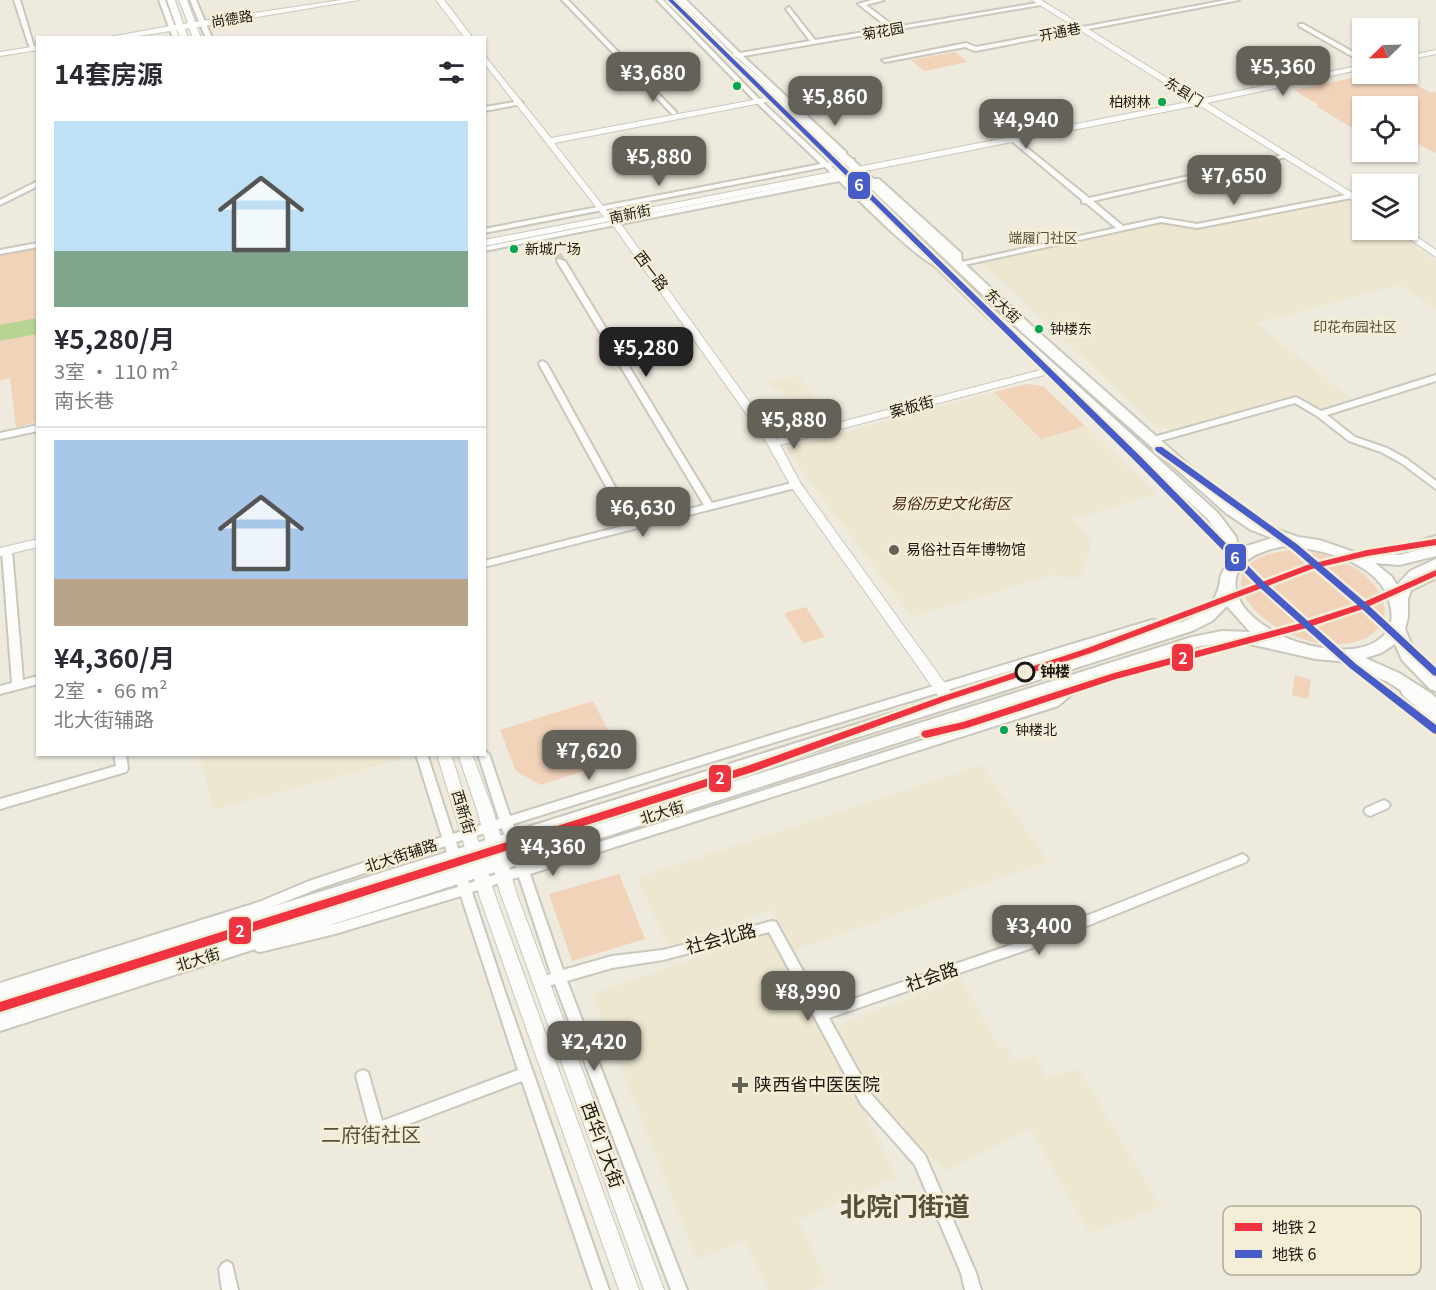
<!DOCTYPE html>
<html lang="zh">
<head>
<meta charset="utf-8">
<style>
  :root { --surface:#fff; --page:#f7f7f7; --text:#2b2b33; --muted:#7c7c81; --line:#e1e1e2; --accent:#646258 }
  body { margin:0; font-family:Georgia,"Noto Sans SC",serif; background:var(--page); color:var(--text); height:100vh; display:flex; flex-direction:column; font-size:22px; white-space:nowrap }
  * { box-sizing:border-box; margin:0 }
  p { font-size:20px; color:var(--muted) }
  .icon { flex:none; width:33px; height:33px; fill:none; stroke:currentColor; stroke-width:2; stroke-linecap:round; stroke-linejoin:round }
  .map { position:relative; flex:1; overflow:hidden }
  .sheet { position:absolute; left:36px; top:36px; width:450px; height:720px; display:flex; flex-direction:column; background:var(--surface); border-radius:0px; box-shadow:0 2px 4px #0004 }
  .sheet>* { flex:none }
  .needle { width:39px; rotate:247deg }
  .tools { position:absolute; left:1352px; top:18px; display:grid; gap:12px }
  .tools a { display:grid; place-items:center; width:66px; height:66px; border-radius:0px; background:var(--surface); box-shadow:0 2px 4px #0004; font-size:30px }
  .price { position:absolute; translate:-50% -51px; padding:0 14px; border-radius:12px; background:var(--accent); color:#fff; font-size:20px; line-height:39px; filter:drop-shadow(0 2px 3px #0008) }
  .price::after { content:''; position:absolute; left:50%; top:36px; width:18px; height:14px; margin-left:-9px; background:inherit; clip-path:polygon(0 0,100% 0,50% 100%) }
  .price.current { background:#222; color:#fff }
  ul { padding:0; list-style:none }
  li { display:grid; align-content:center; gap:12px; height:318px; padding:0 18px }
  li+li { border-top:2px solid var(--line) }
  li span { display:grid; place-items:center; height:186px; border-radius:0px; color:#555 }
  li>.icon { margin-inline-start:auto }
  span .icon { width:108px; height:108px; fill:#fffc; stroke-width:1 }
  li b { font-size:26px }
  h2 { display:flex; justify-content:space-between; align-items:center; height:72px; padding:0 18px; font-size:26px }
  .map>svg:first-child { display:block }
  .built { fill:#ede7d1 }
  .green { fill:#f1d3ba }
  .water { fill:#b7d493 }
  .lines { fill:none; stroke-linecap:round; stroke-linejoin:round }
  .street-tunnel { stroke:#cecabf; stroke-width:8; stroke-dasharray:8 4.5; stroke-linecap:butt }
  .street-casing { stroke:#cac7bd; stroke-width:4 }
  .secondary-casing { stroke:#cac7bd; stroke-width:2 }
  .primary-casing { stroke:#cac7bd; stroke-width:4 }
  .street { fill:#fcfcfa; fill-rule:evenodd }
  .secondary { fill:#fcfcfa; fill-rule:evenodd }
  .primary { fill:#fcfcfa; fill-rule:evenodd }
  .metro-1-casing { stroke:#f5eed7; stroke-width:5 }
  .metro-2-casing { stroke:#f5eed7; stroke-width:5 }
  .metro-1 { fill:#ef3340; fill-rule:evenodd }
  .metro-2 { fill:#485cc7; fill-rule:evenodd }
  .bus-dot { fill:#00a651; stroke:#f5eed7; stroke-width:2 }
  .poi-dot { fill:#646258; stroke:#f5eed7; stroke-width:2 }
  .stop-dot { fill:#f5eed7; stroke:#1a1810; stroke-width:3 }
  .labels { text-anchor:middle; stroke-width:5; stroke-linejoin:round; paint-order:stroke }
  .far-street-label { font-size:14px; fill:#1a1810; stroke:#f5eed7 }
  .bus-label { font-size:14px; fill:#1a1810; stroke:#f5eed7; text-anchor:start }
  .far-neighbourhood-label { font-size:14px; fill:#56503d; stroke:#f5eed7 }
  .street-label { font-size:15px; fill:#1a1810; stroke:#f5eed7 }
  .park-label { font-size:15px; font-style:italic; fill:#442309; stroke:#f5eed7 }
  .poi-label { font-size:15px; fill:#1a1810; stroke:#f5eed7; text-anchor:start }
  .stop-label { font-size:15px; font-weight:bold; fill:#1a1810; stroke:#f5eed7; text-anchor:start }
  .near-street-label { font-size:18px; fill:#1a1810; stroke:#f5eed7 }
  .near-poi-label { font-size:18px; fill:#1a1810; stroke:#f5eed7; text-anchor:start }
  .near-neighbourhood-label { font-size:20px; fill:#56503d; stroke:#f5eed7 }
  .near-district-label { font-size:26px; font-weight:bold; fill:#56503d; stroke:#f5eed7 }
  .key { fill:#f5eed7; stroke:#b3ae9b; stroke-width:1.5 }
  .key-label { font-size:16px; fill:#1a1810 }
  .line-badge { stroke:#f5eed7; stroke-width:2 }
  .badge-label { font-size:16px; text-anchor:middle; font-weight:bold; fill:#fff }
</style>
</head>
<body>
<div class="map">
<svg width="1436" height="1290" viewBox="0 0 1436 1290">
  <rect width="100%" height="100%" fill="#eeeade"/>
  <path class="built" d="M1347,197L1362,208V230H1392L1436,261V310L1401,285L1256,323L1354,401L1321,412L1296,397L1175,431L1157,427L979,260L1161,220L1197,226Z
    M798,376L818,401L793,408L779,389L774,390L769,383Z
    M994,392L1041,439L1085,426L1157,494L1073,519L1092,543L1079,579L1052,575L912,617L785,448Z
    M397,754L398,760L213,810L201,755Z
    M981,765L1048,861L793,951L771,910L668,946L637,878Z
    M774,930L897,1177L798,1220L827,1282L810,1290H768L744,1241L697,1260L592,994Z
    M961,978L999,1048L1007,1046L1017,1061L1036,1055L1047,1078L1078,1068L1161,1207L1089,1233L1030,1128L946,1172L877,1103L837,1028L849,1021Z"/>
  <path class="green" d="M955,52L968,62L924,71L911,60Z
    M1371,74H1397L1431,93L1436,92V153L1412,141L1407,143V106H1362V134L1316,106L1319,105L1294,90Z
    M37,248V422L16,427L10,378L0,380V255Z
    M1028,384L1043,386L1085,426L1041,439L994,392Z
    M1292,550C1326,552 1365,564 1381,596C1386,606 1386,617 1380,626C1371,638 1358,642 1344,644C1267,651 1186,560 1292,550Z
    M806,607L825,637L803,643L784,613Z
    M1295,675L1311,680L1308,699L1292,695Z
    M593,701L622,758L541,785L516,771L500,730Z
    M619,874L645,939L572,961L549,894Z"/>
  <path class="water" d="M37,318V334L0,341V325Z"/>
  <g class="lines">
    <path class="street-tunnel" d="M551,244L561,261"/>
    <g class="street-casing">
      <path id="street" d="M14,0H20L35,50L30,49Z
        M159,0H165L179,38H173Z
        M190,0H196L212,38H206Z
        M562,0H568L676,112V114H672Z
        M657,0H663L760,100L828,163L854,159V161L831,166L842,176L869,172V174L846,179L924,252L940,263V267C924,267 855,196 839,181L484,251V247L835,177L825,167L484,233V229L821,164L756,102Z
        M680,0H686L740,53L810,41L786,9L789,7L815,40L889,28L858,4L872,0H884L866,5L895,27L1043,2L1046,4L743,56L846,152V154L844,155L737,57H731V55L734,54Z
        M1227,0H1239L975,51L965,47L885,62L882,60L966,43L976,47Z
        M1299,24H1303L1362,57V62L1299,26Z
        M520,101L523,103L522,104L484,111V107Z
        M1006,134H1010L1089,198L1288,154L1291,156L1093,201L1123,226L1161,218L1197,224L1351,194L1355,196L1351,198L1197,228L1161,222L955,267L954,256L873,183V179H879L961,253L962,262L1116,228L1086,203H1082V200L1006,136Z
        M38,181V186L0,205V200Z
        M38,243V247L0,254V250Z
        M558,259L565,261L712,503L796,482L801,485L799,487L484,567V561L627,525L539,364L540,362L543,361L547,364L635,523L704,505L557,261Z
        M1436,375V381L1327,415L1355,437L1387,448L1407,459L1436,481V489L1401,463L1381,452L1349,441L1317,416L1295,403L1156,442H1150L1149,440L1150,438L1296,397L1321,411Z
        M38,425V431L0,439V433Z
        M1436,536V542L1397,554L1370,559L1365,556L1367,554L1396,548Z
        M7,548L12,551L23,680L38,676V684L0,694V686L12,683L2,551Z
        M1436,571V578L1412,590L1408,591L1403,588L1404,586Z
        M1152,620L1185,623L1190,627L1185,631L1152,628L769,744L513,824L527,865L1050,700L1078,676H1086L1087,679L1086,682L1058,706L530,874L563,970L612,956L663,950L772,921L776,922L824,1009L1025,940L1238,856L1242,854L1246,856L1248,859L1246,862L1032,948L829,1018L871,1094L925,1155L976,1273L981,1290H965L961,1273L915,1165L861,1104L769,932L663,960L612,968L567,981L687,1290H671L555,984L542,988L537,986L536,982L537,978L551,974L519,877L472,892L505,992L609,1290H593L522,1081L377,1136L372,1134L370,1129L356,1076L358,1072L363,1070L368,1072L382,1121L518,1070L461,896L335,934L260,952L256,951L254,947L256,943L260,942L335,924L458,887L445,846L317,889L262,911L0,995V983L259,902L309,881L442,837L416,754H427L453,834L499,819L478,754H484V750L489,754L510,816L768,736ZM502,828L516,868L469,883L456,842Z
        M1406,687L1410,688L1436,712V722L1432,721L1402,694L1401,691L1402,688Z
        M114,754H126L128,769L126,772L0,809V799L116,766Z
        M1384,800L1388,802L1390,805L1388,808L1370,816L1366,814L1364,811L1366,808Z
        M227,1261L232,1264L238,1290H222L219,1269L222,1264Z"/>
    </g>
    <g class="secondary-casing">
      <path id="secondary" d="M167,0H175L183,24L188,23L179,0H187L195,22L341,0H359L197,27L201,38H193L189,28L185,29L188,38H180L177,30L126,38H104L176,25Z
        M436,0H444L473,38H465Z
        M1032,0H1041L1201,99L1362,65V69L1207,103L1362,199V206L1199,105L618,220L776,439L1052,367L1057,370L1056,372L780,445L801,484L955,697L957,701L955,705H945L792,488L767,443L610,221L484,246V240L604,217L484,63V55L551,138L770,97L771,99L767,102L554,143L606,210L613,215L1193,101Z
        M38,46V50L0,56V52Z
        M1436,50V54L1407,60V56Z
        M1396,230H1407L1436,250V257Z
        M38,539V547L0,556V548Z
        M437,754H451L496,898L639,1290H619L480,898Z
        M458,754H472L493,810L516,892L664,1290H644L500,892L477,810Z"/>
    </g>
    <g class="primary-casing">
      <path id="primary" d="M670,0H680L733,55L852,159L1034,328L1236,507L1261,524L1298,537L1319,540L1354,552L1399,555L1436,546V556L1399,565L1375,563L1392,577L1397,585L1410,571L1436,559V570L1421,578L1412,587L1408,599V617L1405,629L1415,653L1436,674V691L1430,689L1402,660L1395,644L1381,653L1365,658L1399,673L1432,694L1436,698V713L1388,682L1339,661L1316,659L1245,643H1222L1199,646L0,1031V1013L1192,637L1222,631L1250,632L1227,606L1212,621L1192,631L0,1010V992L1180,623C1201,615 1217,604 1220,581C1220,574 1226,568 1226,563C1227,547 1216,531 1208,519L982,312L878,210V206H886L990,306L1218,513L1236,537L1239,551L1247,546L1272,538L1251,530L1226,513L1024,334L844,163L727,59ZM1285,546C1322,549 1381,562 1390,604C1392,613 1393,622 1388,630C1368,662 1304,648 1278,634C1262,625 1242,612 1237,593C1228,562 1261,550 1285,546Z"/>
    </g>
    <use href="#street" class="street"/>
    <use href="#secondary" class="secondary"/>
    <use href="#primary" class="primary"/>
    <g class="metro-1-casing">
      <path id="metro-1" d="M1436,539V545L1367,556L1312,569L1091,653L946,701L753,772L0,1012V1002L747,766L940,697L1085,649L1307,565L1367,550Z
        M1436,570V576L1363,609L1306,628L1116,679L967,728L926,738L923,737L921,734L923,731L963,722L1114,673L1301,623L1357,605Z"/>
    </g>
    <g class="metro-2-casing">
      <path id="metro-2" d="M668,0H673L1139,455L1264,582L1356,664L1436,725V734L1433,733L1350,668L1258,586L1133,459Z
        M1156,447H1162L1298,545L1366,603L1436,668V676L1433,675L1360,607L1292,549L1156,451L1155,449Z"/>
    </g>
    <use href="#metro-1" class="metro-1"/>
    <use href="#metro-2" class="metro-2"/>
  </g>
  <g class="bus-dot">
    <circle cx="737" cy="86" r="5"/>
    <circle cx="1162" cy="102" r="5"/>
    <circle cx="514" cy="249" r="5"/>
    <circle cx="1039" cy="329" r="5"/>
    <circle cx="1004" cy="730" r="5"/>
  </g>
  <g class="poi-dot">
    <circle cx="894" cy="550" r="6"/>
    <path d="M737 1076h6v6h6v6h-6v6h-6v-6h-6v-6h6z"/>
  </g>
  <circle class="stop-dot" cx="1025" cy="672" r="9"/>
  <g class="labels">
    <g class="far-street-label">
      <text transform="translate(232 19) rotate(-9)" y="5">尚德路</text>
      <text transform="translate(883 31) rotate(-10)" y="5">菊花园</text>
      <text transform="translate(1060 32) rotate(-11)" y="5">开通巷</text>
      <text transform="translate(1184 92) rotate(32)" y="5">东县门</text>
      <text transform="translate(630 214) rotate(-12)" y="5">南新街</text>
      <text transform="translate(1003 306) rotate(43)" y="5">东大街</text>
    </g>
    <g class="bus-label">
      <text x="1151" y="107" text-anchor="end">柏树林</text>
      <text x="525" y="254">新城广场</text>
      <text x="1050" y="334">钟楼东</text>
      <text x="1015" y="735">钟楼北</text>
    </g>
    <g class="far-neighbourhood-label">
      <text x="1043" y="243">端履门社区</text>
      <text x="1355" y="332">印花布园社区</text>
    </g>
    <g class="street-label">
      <text transform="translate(651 271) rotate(53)" y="5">西一路</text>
      <text transform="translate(912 407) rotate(-15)" y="5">案板街</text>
      <text transform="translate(463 812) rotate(73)" y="5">西新街</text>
      <text transform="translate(662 813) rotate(-17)" y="5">北大街</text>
      <text transform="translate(401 856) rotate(-18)" y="5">北大街辅路</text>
      <text transform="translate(198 960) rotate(-17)" y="5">北大街</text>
    </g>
    <g class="park-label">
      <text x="951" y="509">易俗历史文化街区</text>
    </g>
    <g class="poi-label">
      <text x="906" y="555">易俗社百年博物馆</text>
    </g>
    <g class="stop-label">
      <text x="1040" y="677">钟楼</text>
    </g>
    <g class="near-street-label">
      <text transform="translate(721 939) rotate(-15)" y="6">社会北路</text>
      <text transform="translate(932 977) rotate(-19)" y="6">社会路</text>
      <text transform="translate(602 1145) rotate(70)" y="6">西华门大街</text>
    </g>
    <g class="near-poi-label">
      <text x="754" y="1091">陕西省中医医院</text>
    </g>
    <g class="near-neighbourhood-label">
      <text x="371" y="1142">二府街社区</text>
    </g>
    <g class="near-district-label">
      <text x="905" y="1216">北院门街道</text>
    </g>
  </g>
  <rect x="1223" y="1206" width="198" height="69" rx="9" class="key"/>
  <rect x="1235" y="1223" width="27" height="8" fill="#ef3340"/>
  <rect x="1235" y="1250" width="27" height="8" fill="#485cc7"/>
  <g class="key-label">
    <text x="1272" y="1233">地铁 2</text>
    <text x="1272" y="1260">地铁 6</text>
  </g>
  <g class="line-badge">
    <rect x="847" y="171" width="24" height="29" rx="6" fill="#485cc7"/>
    <rect x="1224" y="543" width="23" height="29" rx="6" fill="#485cc7"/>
    <rect x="1171" y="643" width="23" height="29" rx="6" fill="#ef3340"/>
    <rect x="708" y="764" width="24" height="29" rx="6" fill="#ef3340"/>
    <rect x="228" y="916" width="24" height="29" rx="6" fill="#ef3340"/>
  </g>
  <g class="badge-label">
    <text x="859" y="191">6</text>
    <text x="1235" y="564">6</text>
    <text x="1183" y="664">2</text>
    <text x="720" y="784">2</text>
    <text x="240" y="937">2</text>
  </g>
</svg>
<div class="tools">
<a><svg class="needle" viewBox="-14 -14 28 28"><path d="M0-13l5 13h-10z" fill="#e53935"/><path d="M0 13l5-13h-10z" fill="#7c7c81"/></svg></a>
<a><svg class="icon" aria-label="locate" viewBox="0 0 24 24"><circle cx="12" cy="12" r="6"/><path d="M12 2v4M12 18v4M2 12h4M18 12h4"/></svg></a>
<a><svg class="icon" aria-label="layers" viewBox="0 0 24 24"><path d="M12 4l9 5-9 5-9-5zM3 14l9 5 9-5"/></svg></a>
</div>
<b class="price" style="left:1283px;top:97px">¥5,360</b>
<b class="price" style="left:653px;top:103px">¥3,680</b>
<b class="price" style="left:835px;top:127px">¥5,860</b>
<b class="price" style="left:1026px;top:150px">¥4,940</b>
<b class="price" style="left:659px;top:187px">¥5,880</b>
<b class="price" style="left:1234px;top:206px">¥7,650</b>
<b class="price current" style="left:646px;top:378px">¥5,280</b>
<b class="price" style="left:794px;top:450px">¥5,880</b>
<b class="price" style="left:643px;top:538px">¥6,630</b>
<b class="price" style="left:589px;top:781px">¥7,620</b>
<b class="price" style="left:553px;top:877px">¥4,360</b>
<b class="price" style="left:1039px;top:956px">¥3,400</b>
<b class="price" style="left:808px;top:1022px">¥8,990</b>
<b class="price" style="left:594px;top:1072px">¥2,420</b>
<section class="sheet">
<h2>14套房源<svg class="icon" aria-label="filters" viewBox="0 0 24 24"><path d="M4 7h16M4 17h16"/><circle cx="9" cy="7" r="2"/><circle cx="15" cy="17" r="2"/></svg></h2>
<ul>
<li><span style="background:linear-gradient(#bfe0f5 70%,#7fa58c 0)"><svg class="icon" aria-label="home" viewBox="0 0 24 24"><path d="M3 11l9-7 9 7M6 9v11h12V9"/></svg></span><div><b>¥5,280/月</b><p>3室 · 110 m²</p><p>南长巷</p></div></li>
<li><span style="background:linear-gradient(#a9c7e8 75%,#b9a48a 0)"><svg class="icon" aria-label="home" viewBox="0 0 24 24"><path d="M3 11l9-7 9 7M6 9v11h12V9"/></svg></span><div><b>¥4,360/月</b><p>2室 · 66 m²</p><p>北大街辅路</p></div></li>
</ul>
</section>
</div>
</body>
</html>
